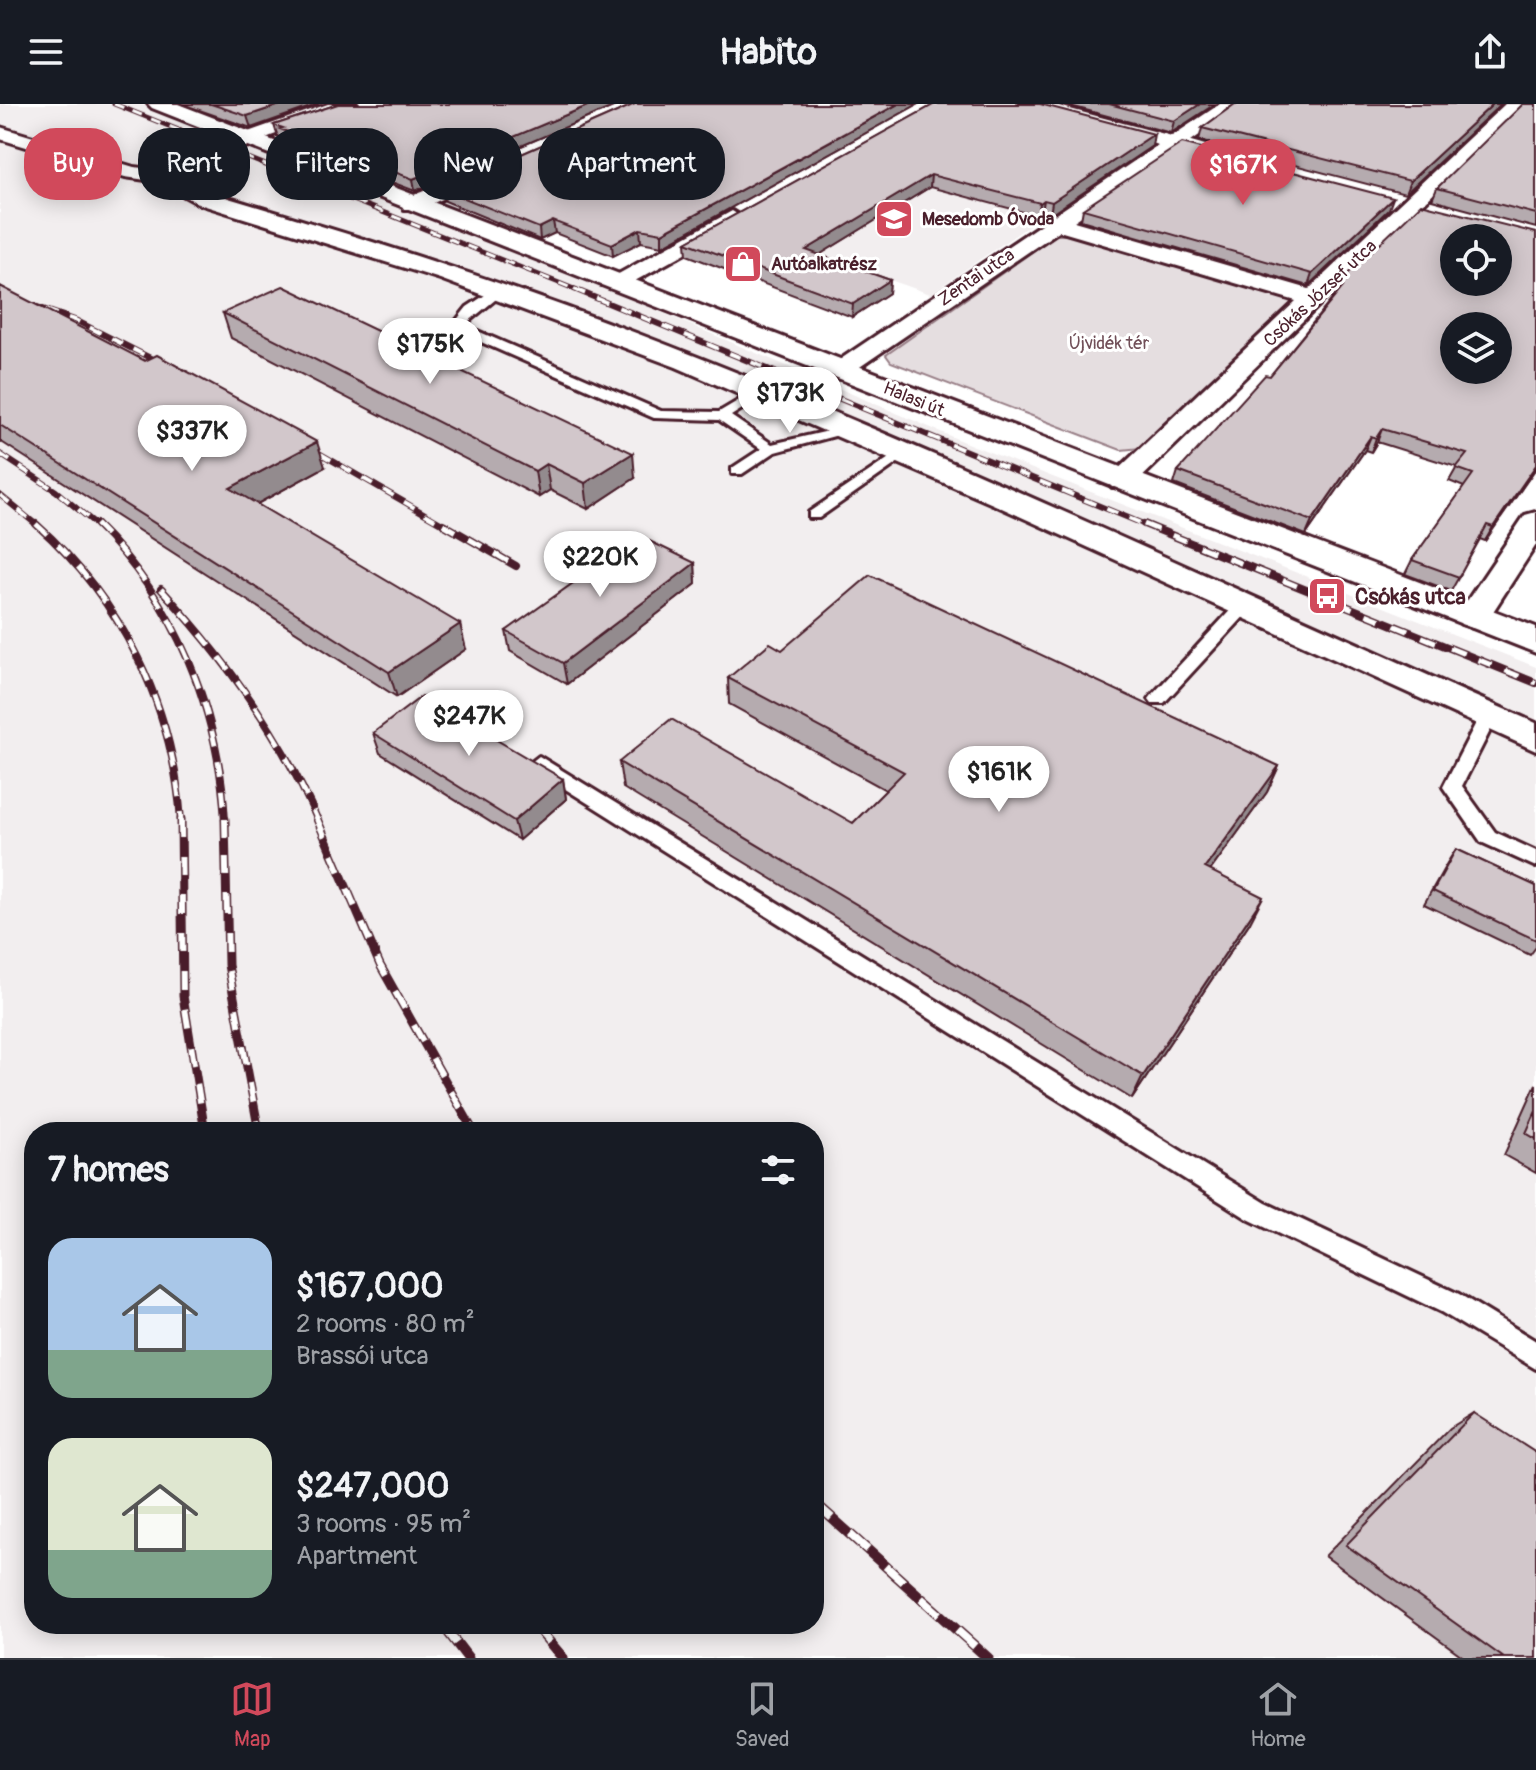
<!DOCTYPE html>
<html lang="en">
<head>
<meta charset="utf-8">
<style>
  :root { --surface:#171b24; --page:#20242c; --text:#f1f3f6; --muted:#9ea1a6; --line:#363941; --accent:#d1495b }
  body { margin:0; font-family:Pangolin,sans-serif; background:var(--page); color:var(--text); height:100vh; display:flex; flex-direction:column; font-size:30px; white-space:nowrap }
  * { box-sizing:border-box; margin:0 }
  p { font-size:26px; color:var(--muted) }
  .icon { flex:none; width:44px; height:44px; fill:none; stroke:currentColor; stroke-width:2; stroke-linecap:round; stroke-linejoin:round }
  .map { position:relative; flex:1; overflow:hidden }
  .drawer { position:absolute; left:24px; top:1018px; width:800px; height:512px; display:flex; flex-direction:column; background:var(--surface); border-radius:32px; box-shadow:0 4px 20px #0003 }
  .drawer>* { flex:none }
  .banner { position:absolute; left:24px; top:24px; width:800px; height:72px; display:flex; gap:16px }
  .fabs { position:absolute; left:1440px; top:120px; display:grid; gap:16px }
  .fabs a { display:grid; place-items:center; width:72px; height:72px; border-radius:50%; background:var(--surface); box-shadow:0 4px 20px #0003; font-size:40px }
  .price { position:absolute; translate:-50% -68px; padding:0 18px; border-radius:28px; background:#fff; color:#222; font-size:26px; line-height:52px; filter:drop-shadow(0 2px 4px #0008) }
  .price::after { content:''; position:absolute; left:50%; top:48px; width:24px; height:18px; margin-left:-12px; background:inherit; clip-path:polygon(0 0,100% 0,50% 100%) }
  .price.selected { background:var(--accent); color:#fff }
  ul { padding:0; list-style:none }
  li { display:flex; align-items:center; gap:24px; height:200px; padding:0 24px }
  li span { display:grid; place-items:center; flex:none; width:224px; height:160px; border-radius:24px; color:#555 }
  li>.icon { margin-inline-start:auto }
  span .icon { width:96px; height:96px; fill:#fffc; stroke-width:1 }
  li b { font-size:34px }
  h2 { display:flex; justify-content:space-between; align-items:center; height:96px; padding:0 24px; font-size:34px }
  .chip { padding:0 28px; border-radius:32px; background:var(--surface); box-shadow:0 4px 20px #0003; font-size:28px; line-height:72px }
  .chip.selected { background:var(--accent); color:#fff }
  header { display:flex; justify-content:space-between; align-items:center; height:104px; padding:0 24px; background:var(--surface); font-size:36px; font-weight:700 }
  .dock { display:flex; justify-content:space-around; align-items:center; height:112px; border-top:2px solid var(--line); background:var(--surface); font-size:22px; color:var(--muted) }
  .dock a { display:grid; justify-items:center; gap:4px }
  .dock .selected { color:var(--accent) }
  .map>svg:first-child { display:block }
  .built { fill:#f2eeef; fill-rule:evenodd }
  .green { fill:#e5dee0; stroke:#987e86; stroke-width:2 }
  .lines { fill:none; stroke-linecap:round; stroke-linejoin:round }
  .service-casing { stroke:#4a1f2b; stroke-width:6 }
  .minor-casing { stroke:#4a1f2b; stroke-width:6 }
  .primary-casing { stroke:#4a1f2b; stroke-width:6 }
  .service { fill:#fff; fill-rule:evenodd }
  .minor { fill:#fff; fill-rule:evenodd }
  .primary { fill:#fff; fill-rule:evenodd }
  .rail-far4-casing { stroke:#4a1f2b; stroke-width:5 }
  .rail-far3-casing { stroke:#4a1f2b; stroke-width:6 }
  .rail-far2-casing { stroke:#4a1f2b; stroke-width:8 }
  .rail-far1-casing { stroke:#4a1f2b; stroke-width:9 }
  .rail-casing { stroke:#4a1f2b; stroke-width:11 }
  .rail-far4 { stroke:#fff; stroke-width:3; stroke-dasharray:10; stroke-linecap:butt }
  .rail-far3 { stroke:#fff; stroke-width:4; stroke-dasharray:12; stroke-linecap:butt }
  .rail-far2 { stroke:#fff; stroke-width:5; stroke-dasharray:15; stroke-linecap:butt }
  .rail-far1 { stroke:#fff; stroke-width:6; stroke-dasharray:19; stroke-linecap:butt }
  .rail { stroke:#fff; stroke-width:8; stroke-dasharray:24; stroke-linecap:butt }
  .wall { fill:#b5abaf; stroke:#4a1f2b; stroke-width:2 }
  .shaded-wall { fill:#938b8e; stroke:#4a1f2b; stroke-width:2 }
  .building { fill:#d2c7cb; stroke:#4a1f2b; stroke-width:2; fill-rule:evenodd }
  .labels { text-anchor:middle; stroke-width:6; stroke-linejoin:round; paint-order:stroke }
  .far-poi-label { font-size:18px; font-weight:bold; fill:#4a1f2b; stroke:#fff; text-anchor:start }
  .far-street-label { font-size:18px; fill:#4a1f2b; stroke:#fff }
  .far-park-label { font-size:18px; fill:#714f58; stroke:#fff }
  .poi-label { font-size:22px; font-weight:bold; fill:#4a1f2b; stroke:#fff; text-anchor:start }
</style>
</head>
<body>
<header><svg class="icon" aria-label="menu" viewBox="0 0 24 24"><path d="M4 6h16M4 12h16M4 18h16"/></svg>Habito<svg class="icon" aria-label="share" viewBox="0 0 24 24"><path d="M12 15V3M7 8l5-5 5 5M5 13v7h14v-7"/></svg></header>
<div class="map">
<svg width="1536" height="1554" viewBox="0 0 1536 1554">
  <rect width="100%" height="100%" fill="#fff"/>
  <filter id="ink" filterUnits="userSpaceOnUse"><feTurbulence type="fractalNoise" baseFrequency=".0125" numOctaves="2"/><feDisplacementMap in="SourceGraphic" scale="16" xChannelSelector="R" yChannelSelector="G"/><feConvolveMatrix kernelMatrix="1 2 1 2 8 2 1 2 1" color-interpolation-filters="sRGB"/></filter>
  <g filter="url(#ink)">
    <path class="built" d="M0,0H175L964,338L1536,563V1554H0ZM34,1028H814V1520H34Z
      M860,51L1049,108L930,190L736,122Z"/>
    <path class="green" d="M1056,131H1083L1289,191L1299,199L1141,344L1121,346L891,258L886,251Z"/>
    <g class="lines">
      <g class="service-casing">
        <path id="service" d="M496,184L506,187L468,218L473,225L661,307L719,308L758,285L765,289L763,292L731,312L772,340L846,323L853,327L775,348L742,370H732V364L761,345L719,316L654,314L465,231L455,218L467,203Z
          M901,346L906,347V353L819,414H809V408Z
          M1243,498L1249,499V507L1164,599H1152L1149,595L1152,591L1237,499Z
          M1488,607L1497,613L1462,682L1495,728L1536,747V763L1481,738L1443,683L1479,613Z
          M539,652L1266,1099L1459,1190L1536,1237V1265L1441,1208L1248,1115L532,664L530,659Z"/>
      </g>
      <g class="minor-casing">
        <path id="minor" d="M328,0H357L354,4C298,23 239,37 193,76L215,90C357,132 498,176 636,229C942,346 1237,488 1536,619V647L995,401L676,263L440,175L199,100L179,89L174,80L125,73L0,35V23L134,63L177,68L231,34Z
          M1019,0H1051L1172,32L1220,0H1243L1191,37L1237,50L1240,54L1237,58L1230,60L1178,46L1074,117L1309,185L1505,0H1526L1132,383H1112L1107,377L1112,371L1296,197L1059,127L848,271H830L826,265L1158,41L1022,4Z
          M493,59L500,61L504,65L500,69L420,105H404L401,100L404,95Z
          M732,107L743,114L740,119L624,183H608L604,178Z
          M1536,408V441L1485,520L1473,524L1461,520L1457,513L1461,506L1525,411Z"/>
      </g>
      <g class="primary-casing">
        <path id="primary" d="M148,0H178L1536,523V549L152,4Z"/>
      </g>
      <use href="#service" class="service"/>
      <use href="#minor" class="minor"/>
      <use href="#primary" class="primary"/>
      <g class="rail-far4-casing">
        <path id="rail-far4" d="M114,0L579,187"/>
      </g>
      <g class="rail-far3-casing">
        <path id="rail-far3" d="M574,185L1148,422
          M0,190L75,216L172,265
          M300,338L446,422
          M0,350L56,387L98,422
          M0,391L38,422"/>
      </g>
      <g class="rail-far2-casing">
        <path id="rail-far2" d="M36,420C122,497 173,601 181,717
          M96,420C176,498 219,606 225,717
          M443,420L516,462
          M1144,420L1536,579
          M161,485C225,554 280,630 318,717"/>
      </g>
      <g class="rail-far1-casing">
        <path id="rail-far1" d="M181,715L183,892L205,1028
          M225,715L228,861L259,1028
          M317,715L380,861L474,1028"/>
      </g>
      <g class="rail-casing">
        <path id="rail" d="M814,1398L988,1554
          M442,1520L468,1554
          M534,1520L563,1554"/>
      </g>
      <use href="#rail-far4" class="rail-far4"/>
      <use href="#rail-far3" class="rail-far3"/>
      <use href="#rail-far2" class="rail-far2"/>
      <use href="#rail-far1" class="rail-far1"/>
      <use href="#rail" class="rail"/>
    </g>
    <path class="wall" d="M182,0H319L251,24Z
      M338,0H620L415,87L283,37L282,34L278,33L274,21Z
      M635,0H918L662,142L641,138L613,152L555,129L540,136L445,97L442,85Z
      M935,0L1152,42L1050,111L1042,108L1038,112L930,83L819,151L890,176L889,189L852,213L687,151L686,138Z
      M1063,0H1215L1171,29Z
      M1235,0H1501L1405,90L1199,36L1202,24Z
      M1536,0V124L1432,96L1437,84Z
      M1083,105H1389L1308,182L1081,116Z
      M1536,129V364L1485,437L1480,435L1451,487L1405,470L1412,456L1464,383L1449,377L1457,363L1377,338L1371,348L1365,346L1306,431L1174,380L1178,367L1270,272L1333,194H1332L1336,181Z
      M0,182L325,363L257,400L466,545L397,593L0,337Z
      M223,209L635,374L588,405L550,386L539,393L231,234Z
      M695,459L696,480L567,580L510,547L506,527Z
      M782,546L1279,662L1267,688L1210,767L1250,818L1132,995L623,684L619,658L853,719L886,686L729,600L728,574Z
      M373,629L563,675L566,695L519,736L380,649Z
      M1456,745L1536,782V843L1530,851L1424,800L1447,759Z
      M1536,980V1069L1504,1051Z
      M1474,1309L1536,1554H1465L1325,1452L1450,1324Z"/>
    <path class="shaded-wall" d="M283,0H319L251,24L247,12Z
      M592,0H620L415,87L413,75Z
      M898,0H918L662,142V129Z
      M1200,0H1215L1171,29L1174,17Z
      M1493,0H1501L1405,90L1410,77Z
      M1154,30L1152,42L1050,111L1052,98Z
      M931,71L930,83L806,159V146Z
      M1393,94L1389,105L1308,182L1312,170Z
      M1044,96L1042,108L1038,112L1040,99Z
      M553,117L555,129L540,136L539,124Z
      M640,125L641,138L613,152L612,140Z
      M890,176L889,189L852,213L853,200Z
      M1382,325L1377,338L1371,348L1376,334Z
      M1371,332L1365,346L1306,431L1312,417Z
      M317,338L325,363L240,409L230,384Z
      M633,349L635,374L588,405L585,379Z
      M546,360L550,386L539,393L535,367Z
      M1536,361V364L1485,437L1493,423Z
      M695,459L696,480L567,580L563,559Z
      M460,520L466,545L397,593L389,568Z
      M1279,662L1267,688L1194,789L1205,764Z
      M563,675L566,695L519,736L514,717Z
      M1263,793L1250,818L1132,995L1143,972Z"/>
    <path class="building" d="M211,0H283L247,12Z
      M338,0H592L413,75L280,25L283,24L274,21Z
      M635,0H898L662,129L640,125L612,140L553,117L539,124L442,85Z
      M935,0H1040L1154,30L1052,98L1044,96L1040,99L931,71L806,146L890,176L853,200L686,138Z
      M1109,0H1200L1174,17Z
      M1235,0H1493L1410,77L1202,24Z
      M1523,0H1536V110L1437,84Z
      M1182,39L1393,94L1312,170L1083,105Z
      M1421,100L1536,129V361L1493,423L1487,421L1459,473L1412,456L1473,370L1456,364L1467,350L1382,325L1376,334L1371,332L1312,417L1178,367L1265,271L1270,272L1343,183L1336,181ZM1454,134H1498V178H1454ZM1454,222H1498V266H1454Z
      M0,182L145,257L157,251L317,338L230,384L460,520L389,568L0,321Z
      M283,182L633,349L585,379L546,360L535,367L223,209Z
      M639,432L695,459L563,559L506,527Z
      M870,471L1279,662L1205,764L1263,793L1143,972L619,658L671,615L853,719L904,668L728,574L770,539L782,546Z
      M422,592L563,675L514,717L373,629Z
      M1456,745L1536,782V836L1433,787Z
      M1536,1007V1035L1526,1029Z
      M1474,1309L1536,1349V1554H1504L1346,1441Z"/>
  </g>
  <defs>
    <g id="school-square" transform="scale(2)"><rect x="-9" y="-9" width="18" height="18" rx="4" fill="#d1495b" stroke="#fff"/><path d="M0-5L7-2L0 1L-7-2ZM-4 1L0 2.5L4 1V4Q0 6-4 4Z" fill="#fff"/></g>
    <g id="shop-square" transform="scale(2)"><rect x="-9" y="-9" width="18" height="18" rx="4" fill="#d1495b" stroke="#fff"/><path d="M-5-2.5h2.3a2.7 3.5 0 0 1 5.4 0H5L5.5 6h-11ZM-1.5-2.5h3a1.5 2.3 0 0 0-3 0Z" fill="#fff"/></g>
    <g id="bus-square" transform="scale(2)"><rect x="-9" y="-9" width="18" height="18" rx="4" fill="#d1495b" stroke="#fff"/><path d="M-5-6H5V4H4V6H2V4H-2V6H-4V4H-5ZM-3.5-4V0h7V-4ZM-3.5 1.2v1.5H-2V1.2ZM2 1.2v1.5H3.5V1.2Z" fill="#fff"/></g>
  </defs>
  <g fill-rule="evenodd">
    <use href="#school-square" x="894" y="115"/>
    <use href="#shop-square" x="743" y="160"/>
    <use href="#bus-square" x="1327" y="492"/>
  </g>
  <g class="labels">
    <g class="far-poi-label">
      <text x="922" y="121">Mesedomb Óvoda</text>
      <text x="771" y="166">Autóalkatrész</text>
    </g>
    <g class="far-street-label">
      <text transform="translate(976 173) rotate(-34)" y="6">Zentai utca</text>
      <text transform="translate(1320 189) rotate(-43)" y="6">Csókás József utca</text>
      <text transform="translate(914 295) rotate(22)" y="6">Halasi út</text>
    </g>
    <g class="far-park-label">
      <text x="1109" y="245">Újvidék tér</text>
    </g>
    <g class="poi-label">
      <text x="1355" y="500">Csókás utca</text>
    </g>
  </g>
</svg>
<div class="fabs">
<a><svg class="icon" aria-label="locate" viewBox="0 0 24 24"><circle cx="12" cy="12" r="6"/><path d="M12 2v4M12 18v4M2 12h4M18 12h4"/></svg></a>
<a><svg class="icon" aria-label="layers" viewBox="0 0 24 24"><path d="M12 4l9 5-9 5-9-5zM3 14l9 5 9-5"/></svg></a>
</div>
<b class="price selected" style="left:1243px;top:103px">$167K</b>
<b class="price" style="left:430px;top:282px">$175K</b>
<b class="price" style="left:790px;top:331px">$173K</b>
<b class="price" style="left:192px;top:369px">$337K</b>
<b class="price" style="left:600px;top:495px">$220K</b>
<b class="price" style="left:469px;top:654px">$247K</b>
<b class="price" style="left:999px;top:710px">$161K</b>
<div class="banner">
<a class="chip selected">Buy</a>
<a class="chip">Rent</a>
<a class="chip">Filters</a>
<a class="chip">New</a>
<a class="chip">Apartment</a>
</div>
<section class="drawer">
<h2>7 homes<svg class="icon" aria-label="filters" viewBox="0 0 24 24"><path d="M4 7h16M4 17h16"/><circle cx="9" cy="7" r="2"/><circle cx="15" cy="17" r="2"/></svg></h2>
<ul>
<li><span style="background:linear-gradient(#a9c7e8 70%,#7fa58c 0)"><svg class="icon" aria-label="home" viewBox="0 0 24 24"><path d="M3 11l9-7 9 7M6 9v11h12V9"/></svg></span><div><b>$167,000</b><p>2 rooms · 80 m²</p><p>Brassói utca</p></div></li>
<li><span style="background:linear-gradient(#dfe7d0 70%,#7fa58c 0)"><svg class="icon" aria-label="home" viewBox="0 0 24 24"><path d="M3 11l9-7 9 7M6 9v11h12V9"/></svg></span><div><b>$247,000</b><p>3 rooms · 95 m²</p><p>Apartment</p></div></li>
</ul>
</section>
</div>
<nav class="dock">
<a class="selected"><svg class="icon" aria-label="map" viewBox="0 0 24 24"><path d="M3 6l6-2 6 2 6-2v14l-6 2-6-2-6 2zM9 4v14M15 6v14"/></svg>Map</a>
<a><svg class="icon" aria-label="saved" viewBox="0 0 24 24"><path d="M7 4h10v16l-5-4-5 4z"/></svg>Saved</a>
<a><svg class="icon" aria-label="home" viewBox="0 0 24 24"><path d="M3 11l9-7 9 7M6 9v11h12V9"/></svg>Home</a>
</nav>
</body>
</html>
